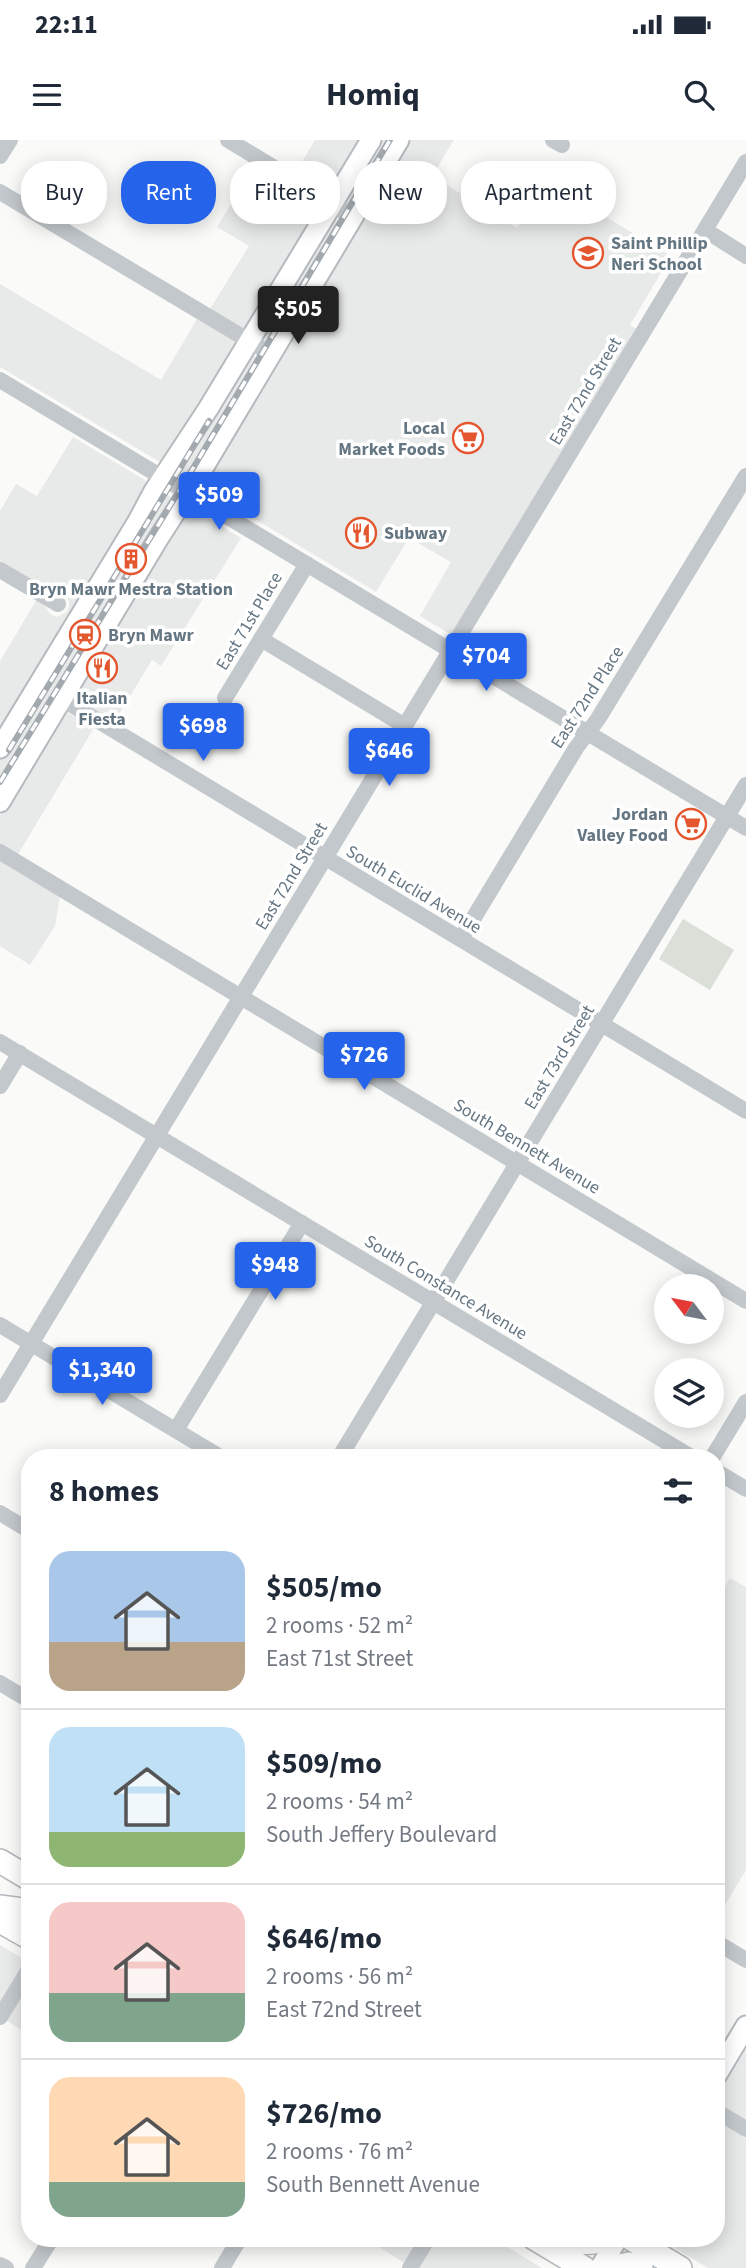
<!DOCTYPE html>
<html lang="en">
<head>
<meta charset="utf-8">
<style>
  :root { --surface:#fff; --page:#f2f2f3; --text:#1f2937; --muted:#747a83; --line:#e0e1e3; --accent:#2563eb }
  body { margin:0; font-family:"Source Sans 3",sans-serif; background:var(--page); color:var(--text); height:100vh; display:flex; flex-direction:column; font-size:26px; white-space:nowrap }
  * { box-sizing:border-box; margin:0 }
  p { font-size:23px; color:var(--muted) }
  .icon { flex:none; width:38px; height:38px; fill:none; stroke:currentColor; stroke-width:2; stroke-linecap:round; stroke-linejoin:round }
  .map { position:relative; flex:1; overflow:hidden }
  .side { position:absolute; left:21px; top:1309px; width:704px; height:798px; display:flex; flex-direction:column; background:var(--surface); border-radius:28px; box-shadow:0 4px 18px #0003 }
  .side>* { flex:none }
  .guide { position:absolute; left:21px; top:21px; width:705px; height:63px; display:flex; gap:14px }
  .needle { width:46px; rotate:302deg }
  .fabs { position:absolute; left:654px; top:1134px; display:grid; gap:14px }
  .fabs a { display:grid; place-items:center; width:70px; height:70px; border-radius:50%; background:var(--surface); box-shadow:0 4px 18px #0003; font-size:35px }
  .price { position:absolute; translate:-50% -60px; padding:0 16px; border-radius:7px; background:var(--accent); color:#fff; font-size:23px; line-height:46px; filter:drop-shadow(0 2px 4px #0008) }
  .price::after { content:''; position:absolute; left:50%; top:42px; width:21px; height:16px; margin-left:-10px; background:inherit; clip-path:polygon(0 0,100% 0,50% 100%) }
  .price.current { background:#222; color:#fff }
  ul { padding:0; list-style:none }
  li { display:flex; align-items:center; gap:21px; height:175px; padding:0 28px }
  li+li { border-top:2px solid var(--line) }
  li span { display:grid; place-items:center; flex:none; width:196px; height:140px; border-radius:21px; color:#555 }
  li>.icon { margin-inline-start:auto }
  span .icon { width:84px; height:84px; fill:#fffc; stroke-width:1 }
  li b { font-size:30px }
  h2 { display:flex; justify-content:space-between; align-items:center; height:84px; padding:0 28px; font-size:30px }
  .tag { padding:0 24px; border-radius:28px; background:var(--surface); box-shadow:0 4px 18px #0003; font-size:24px; line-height:63px }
  .tag.current { background:var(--accent); color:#fff }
  .status { display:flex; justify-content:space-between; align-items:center; height:49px; padding:0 35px; background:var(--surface); direction:ltr }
  .status svg { height:19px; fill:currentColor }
  header { display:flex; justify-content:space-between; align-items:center; height:91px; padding:0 28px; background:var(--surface); font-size:32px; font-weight:700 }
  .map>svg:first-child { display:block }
  .built { fill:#e8e9e9 }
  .green { fill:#dadfd7 }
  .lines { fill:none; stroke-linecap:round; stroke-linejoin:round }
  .major-casing { stroke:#b5babe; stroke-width:23 }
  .highway-casing { stroke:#b4b9bd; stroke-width:26 }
  .minor { stroke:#c3c8cc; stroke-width:16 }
  .major { stroke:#fff; stroke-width:19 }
  .highway { stroke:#fff; stroke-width:23 }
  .rail-casing { stroke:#a2aab0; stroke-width:6 }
  .rail { stroke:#fff; stroke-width:3.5; stroke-dasharray:10; stroke-linecap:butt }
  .labels { text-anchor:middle; stroke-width:7; stroke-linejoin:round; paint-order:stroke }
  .poi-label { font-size:18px; font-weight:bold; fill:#657683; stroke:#fff; text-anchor:start }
  .street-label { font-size:18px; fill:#657683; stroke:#fff }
</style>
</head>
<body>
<div class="status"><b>22:11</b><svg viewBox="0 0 49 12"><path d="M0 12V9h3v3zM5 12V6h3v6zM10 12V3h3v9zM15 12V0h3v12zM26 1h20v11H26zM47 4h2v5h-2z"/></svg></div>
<header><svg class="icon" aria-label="menu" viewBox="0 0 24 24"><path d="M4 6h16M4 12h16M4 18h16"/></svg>Homiq<svg class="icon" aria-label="search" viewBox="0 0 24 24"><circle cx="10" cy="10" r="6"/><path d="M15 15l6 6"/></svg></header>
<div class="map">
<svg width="746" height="2128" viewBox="0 0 746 2128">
  <rect width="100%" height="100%" fill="#fafaf8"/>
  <path class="built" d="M315,0H360L330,50L327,51L296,32Z
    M375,0H394L354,69L339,59Z
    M410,0H454L432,36L517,88L546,41L671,116L630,185L640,191L455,497L420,476L451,422L409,398L376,452L202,347Z
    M255,25L318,62L319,68L244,189L210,169L249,106L217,87Z
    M329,75L344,86L271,205L256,196Z
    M0,144L161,240L197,179L236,202L237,204L166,320L160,322L0,227Z
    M247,212L262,220L191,341L172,330Z
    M73,297L148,342L150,346L0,593V521L37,459L44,464L50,474L57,477L67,472L69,466V461L63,453L48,451L0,422V371L16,344L37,356Z
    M159,350L179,362L0,655V617Z
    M187,368H191L241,398L161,526L152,520L113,584L73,559Z
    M67,572L94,588L17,716L0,706V676L64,573Z
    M0,721L60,757L55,786L30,825L0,806Z
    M730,1438L746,1447V1730L716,1780V1463Z
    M0,1805L30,1823V1895L0,1877Z
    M746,1904V1984L716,1965V1953Z
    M716,1980L746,1998V2128H708L658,2098H716Z
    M364,2098H492L542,2128H413Z"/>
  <path class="green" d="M683,779L734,810L710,850L659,819Z"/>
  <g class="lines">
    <g class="major-casing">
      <path id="major" d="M0,608L138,381L154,351L208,269L371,0
        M0,662L158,399L196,340L399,0
        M716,1936L746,1886
        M600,2128L618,2098"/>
    </g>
    <g class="highway-casing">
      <path id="highway" d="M0,1721L30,1739
        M0,1767L30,1771
        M0,1781L30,1798
        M534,2098L584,2128
        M559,2098C573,2104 596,2104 609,2098
        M630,2098L680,2128
        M612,2128L629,2124L641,2128"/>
    </g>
    <path class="minor" d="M228,0L321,56L353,78
      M553,0L562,5
      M0,16L10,0
      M0,52L271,214
      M705,90L746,116
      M0,240L746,688
      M0,430L58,464
      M261,499L405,586
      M225,558L307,424
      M62,559L746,971
      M0,712L746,1161
      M461,799L576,608L598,579L746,336
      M0,902L693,1318
      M0,946L20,913
      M0,1185L222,1318
      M0,1255L746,22
      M176,1290L302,1083
      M339,1318L746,645
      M712,1318L746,1262
      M716,1331L746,1349
      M0,1373L30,1391
      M0,1543L30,1561
      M716,1802L746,1820
      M0,1877L30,1828
      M716,1971L746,1989
      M0,2125L6,2128
      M33,2128L52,2098
      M222,2128L240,2098
      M410,2128L428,2098"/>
    <use href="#major" class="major"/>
    <use href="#highway" class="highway"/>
    <g class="rail-casing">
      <path id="rail" d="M9,610L209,281
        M0,642L189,335L390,0"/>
    </g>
    <use href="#rail" class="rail"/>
  </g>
  <defs>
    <g id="school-ring" transform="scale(1.575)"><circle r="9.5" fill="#fff" stroke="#e4572e" stroke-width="1.5"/><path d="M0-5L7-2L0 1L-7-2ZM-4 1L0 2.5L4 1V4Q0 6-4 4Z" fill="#e4572e"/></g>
    <g id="supermarket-ring" transform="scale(1.575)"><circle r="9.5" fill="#fff" stroke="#e4572e" stroke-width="1.5"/><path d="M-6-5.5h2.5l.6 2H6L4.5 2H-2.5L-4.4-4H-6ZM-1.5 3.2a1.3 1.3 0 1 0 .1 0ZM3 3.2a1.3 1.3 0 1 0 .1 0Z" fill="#e4572e"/></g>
    <g id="restaurant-ring" transform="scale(1.575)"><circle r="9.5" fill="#fff" stroke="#e4572e" stroke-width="1.5"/><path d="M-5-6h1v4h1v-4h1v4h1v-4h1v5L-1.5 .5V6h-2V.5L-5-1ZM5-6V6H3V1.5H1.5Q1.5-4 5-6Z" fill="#e4572e"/></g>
    <g id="building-ring" transform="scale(1.575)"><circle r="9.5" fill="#fff" stroke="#e4572e" stroke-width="1.5"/><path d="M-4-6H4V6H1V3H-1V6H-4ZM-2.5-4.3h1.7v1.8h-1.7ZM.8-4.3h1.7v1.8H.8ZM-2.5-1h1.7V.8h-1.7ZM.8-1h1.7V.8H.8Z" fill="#e4572e"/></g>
    <g id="station-ring" transform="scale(1.575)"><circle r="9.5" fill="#fff" stroke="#e4572e" stroke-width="1.5"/><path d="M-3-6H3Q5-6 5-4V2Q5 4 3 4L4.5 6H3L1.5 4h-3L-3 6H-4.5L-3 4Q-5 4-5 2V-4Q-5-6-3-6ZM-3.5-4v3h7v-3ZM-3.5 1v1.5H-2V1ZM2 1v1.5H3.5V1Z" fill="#e4572e"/></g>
  </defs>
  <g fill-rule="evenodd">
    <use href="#school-ring" x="588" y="113"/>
    <use href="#supermarket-ring" x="468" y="298"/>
    <use href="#restaurant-ring" x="361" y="393"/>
    <use href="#building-ring" x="131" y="419"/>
    <use href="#station-ring" x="85" y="495"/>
    <use href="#restaurant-ring" x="102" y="528"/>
    <use href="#supermarket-ring" x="691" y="684"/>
  </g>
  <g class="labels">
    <g class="poi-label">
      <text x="611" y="109">Saint Phillip<tspan x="611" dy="21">Neri School</tspan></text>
      <text x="445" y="294" text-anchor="end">Local<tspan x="445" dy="21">Market Foods</tspan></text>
      <text x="384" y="399">Subway</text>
      <text x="131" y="455" text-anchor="middle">Bryn Mawr Mestra Station</text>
      <text x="108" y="501">Bryn Mawr</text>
      <text x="102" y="564" text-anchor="middle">Italian<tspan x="102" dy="21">Fiesta</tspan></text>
      <text x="668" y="680" text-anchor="end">Jordan<tspan x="668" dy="21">Valley Food</tspan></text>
    </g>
    <g class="street-label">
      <text transform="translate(585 251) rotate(-59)" y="6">East 72nd Street</text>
      <text transform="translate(249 481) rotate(-59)" y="6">East 71st Place</text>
      <text transform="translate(587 557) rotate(-57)" y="6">East 72nd Place</text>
      <text transform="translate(291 736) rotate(-59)" y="6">East 72nd Street</text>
      <text transform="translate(414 749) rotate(31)" y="6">South Euclid Avenue</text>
      <text transform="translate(559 917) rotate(-59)" y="6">East 73rd Street</text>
      <text transform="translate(527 1006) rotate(31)" y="6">South Bennett Avenue</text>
      <text transform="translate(446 1147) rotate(31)" y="6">South Constance Avenue</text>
    </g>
  </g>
</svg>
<div class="fabs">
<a><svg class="needle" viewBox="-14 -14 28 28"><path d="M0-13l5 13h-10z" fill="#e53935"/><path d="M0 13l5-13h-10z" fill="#747a83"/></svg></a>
<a><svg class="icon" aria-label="layers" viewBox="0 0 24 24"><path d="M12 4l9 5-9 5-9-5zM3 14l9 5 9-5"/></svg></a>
</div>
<b class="price current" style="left:298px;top:206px">$505</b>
<b class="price" style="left:219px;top:392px">$509</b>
<b class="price" style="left:486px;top:553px">$704</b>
<b class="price" style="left:203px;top:623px">$698</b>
<b class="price" style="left:389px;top:648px">$646</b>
<b class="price" style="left:364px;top:952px">$726</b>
<b class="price" style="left:275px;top:1162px">$948</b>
<b class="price" style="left:102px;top:1267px">$1,340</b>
<div class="guide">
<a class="tag">Buy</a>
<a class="tag current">Rent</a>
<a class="tag">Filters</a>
<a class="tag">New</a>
<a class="tag">Apartment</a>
</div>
<section class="side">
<h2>8 homes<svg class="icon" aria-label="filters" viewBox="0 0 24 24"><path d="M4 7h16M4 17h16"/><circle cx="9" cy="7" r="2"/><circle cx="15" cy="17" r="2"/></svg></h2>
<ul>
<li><span style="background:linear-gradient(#a9c7e8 65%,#b9a48a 0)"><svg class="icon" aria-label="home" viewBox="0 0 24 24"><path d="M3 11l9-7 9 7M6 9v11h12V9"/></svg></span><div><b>$505/mo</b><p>2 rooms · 52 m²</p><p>East 71st Street</p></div></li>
<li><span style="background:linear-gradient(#bfe0f5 75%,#8fb573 0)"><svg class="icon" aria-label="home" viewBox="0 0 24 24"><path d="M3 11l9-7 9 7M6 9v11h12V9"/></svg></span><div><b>$509/mo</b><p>2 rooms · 54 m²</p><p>South Jeffery Boulevard</p></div></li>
<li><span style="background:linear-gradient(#f6c9c9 65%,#7fa58c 0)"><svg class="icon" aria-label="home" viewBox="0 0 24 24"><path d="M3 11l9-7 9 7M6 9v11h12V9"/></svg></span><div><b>$646/mo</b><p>2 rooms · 56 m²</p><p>East 72nd Street</p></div></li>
<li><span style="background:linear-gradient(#ffd9b3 75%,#7fa58c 0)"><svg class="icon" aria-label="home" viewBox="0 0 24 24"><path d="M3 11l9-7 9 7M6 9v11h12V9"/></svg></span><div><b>$726/mo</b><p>2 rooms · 76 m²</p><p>South Bennett Avenue</p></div></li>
</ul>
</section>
</div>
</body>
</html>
